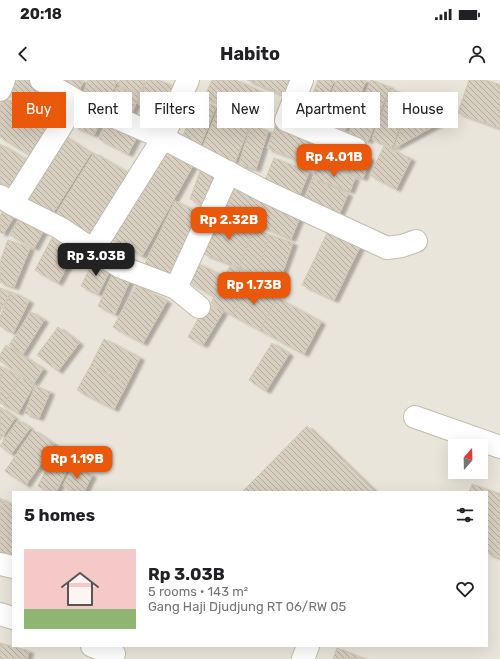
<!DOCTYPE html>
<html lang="en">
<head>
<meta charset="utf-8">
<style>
  :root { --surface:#fff; --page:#f2f2f2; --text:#202124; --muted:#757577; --accent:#ea580c }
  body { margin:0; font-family:Rubik,sans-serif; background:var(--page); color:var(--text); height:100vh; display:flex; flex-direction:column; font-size:15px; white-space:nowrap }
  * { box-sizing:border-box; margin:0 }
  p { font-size:13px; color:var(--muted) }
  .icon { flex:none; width:22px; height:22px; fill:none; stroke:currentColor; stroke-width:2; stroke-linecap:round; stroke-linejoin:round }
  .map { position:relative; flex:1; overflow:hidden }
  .side { position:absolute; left:12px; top:411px; width:476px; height:156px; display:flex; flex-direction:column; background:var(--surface); border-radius:0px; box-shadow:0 4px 16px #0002 }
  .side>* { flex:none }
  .hud { position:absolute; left:12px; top:12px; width:476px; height:36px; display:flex; gap:8px }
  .needle { width:26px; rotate:20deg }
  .buttons { position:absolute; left:448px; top:359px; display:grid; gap:8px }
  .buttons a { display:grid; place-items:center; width:40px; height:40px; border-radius:0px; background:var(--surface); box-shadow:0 4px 16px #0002; font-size:20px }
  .price { position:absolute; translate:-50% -34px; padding:0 9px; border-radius:8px; background:var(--accent); color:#fff; font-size:13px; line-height:26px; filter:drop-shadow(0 1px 2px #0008) }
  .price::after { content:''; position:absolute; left:50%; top:24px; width:12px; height:9px; margin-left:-6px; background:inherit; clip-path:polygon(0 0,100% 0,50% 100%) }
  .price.active { background:#222; color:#fff }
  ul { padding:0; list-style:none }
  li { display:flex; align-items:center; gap:12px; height:100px; padding:0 12px }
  li span { display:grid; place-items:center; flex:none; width:112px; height:80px; border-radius:0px; color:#555 }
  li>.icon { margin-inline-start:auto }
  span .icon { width:48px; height:48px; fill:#fffc; stroke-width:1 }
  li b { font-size:17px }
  h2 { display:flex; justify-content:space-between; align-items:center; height:48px; padding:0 12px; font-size:17px }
  .pill { padding:0 14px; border-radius:0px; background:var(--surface); box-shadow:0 4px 16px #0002; font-size:14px; line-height:36px }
  .pill.active { background:var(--accent); color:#fff }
  .status { display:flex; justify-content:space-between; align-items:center; height:28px; padding:0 20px; background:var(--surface); direction:ltr }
  .status svg { height:11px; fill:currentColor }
  header { display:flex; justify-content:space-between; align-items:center; height:52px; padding:0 12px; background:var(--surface); font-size:18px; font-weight:700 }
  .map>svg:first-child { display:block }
  .residential { fill:#eae5da; fill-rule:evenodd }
  .building { fill:url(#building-back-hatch); stroke:#d3c7b4; filter:url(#shadow) }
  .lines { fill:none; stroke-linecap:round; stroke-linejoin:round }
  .minor-casing { stroke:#c2bbae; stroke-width:24 }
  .minor { stroke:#fff; stroke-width:22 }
</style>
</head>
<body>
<div class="status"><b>20:18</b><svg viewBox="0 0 49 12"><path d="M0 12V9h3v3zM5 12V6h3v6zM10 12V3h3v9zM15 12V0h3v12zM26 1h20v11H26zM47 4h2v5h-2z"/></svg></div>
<header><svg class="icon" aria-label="back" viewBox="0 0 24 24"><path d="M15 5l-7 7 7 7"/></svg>Habito<svg class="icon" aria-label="person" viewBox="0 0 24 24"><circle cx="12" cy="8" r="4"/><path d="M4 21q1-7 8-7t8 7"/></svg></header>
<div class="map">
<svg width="500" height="579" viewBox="0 0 500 579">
  <defs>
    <pattern id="building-back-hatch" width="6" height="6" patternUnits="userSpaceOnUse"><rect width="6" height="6" fill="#d8cfc1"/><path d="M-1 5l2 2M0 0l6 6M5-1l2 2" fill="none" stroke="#b1aa9e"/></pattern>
    <filter id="shadow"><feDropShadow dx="4.5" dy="2.5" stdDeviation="1" flood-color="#0004"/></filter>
  </defs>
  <rect width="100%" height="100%" fill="#f6f3ec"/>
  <path class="residential" d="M0,0H500V579H0ZM455,366H481V392H455ZM13,412H487V566H13Z"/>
  <path class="building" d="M9,0H29L68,23L56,43L7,14Z
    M54,0H81L84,1L77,13Z
    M88,0H117L109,22L84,11Z
    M120,0H145L140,14L118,5Z
    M147,0H158L181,9L170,37L138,24Z
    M212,0H235L263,12L235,82L202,69L220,24L204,17Z
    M247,0H295L288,17Z
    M318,0H334L318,40L305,34Z
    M337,0H366L345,50L320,40Z
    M371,0L390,7L368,61L349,54Z
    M469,0H485L500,5V48L458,33Z
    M117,7L139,16L132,33L110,24Z
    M391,9L411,16L392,67L372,59Z
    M413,16L444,27L438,44L394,68Z
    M4,18L55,49L36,79L0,57V25Z
    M198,19L216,27L199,68L181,61Z
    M82,28L102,38L94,55L74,46Z
    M109,40L138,55L128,74L99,59Z
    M251,45L268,51L256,89L239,84Z
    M276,45L323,63L314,86L267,68Z
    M62,55L91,73L51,136L21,118Z
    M165,63L196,80L142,176L111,159Z
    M329,63L370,78L363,98L322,83Z
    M0,64L31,83L14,112L0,103Z
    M384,66L411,79L396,109L370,95Z
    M94,73L129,94L92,155L56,134Z
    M274,78L309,92L298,119L263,105Z
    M317,84L355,98L350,111L313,98Z
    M202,86L217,92L204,125L190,119Z
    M313,99L348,114L338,137L303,123Z
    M233,109L300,137L291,159L224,130Z
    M175,121L205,136L175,199L145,184Z
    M6,127L16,134L3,154L0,152V136Z
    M21,135L45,148L34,168L10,155Z
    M219,135L254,149L239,187L204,174Z
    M330,147L362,163L334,220L302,205Z
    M254,149L270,155L256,194L239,187Z
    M270,155L293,163L279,202L256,194Z
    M52,158L76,170L58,203L35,190Z
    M8,160L30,168L14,207L0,202V182Z
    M94,179L111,188L98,214L81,206Z
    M197,183L224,197L214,217L188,201Z
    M230,186L252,197L232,235L211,223Z
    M114,191L131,198L115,234L98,226Z
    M249,203L277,218L260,250L232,235Z
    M137,205L167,221L143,263L113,247Z
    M1,208L10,213L0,232V209Z
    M12,212L29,221L13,253L0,246V236Z
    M277,218L321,242L304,274L260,250Z
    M207,223L223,232L203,265L188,257Z
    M31,232L44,240L23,274L9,265Z
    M58,247L79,263L58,291L37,275Z
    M104,259L140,278L127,304L91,285Z
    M272,263L289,274L266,311L249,300Z
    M6,265L43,289L34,303L0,281V275Z
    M91,285L127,304L114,329L77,310Z
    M0,286L6,289L0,300Z
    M6,289L20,297L4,325L0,323V300Z
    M20,297L34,305L18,333L4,325Z
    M35,306L50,312L39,338L25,333Z
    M0,327L15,338L0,360Z
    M18,340L30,348L11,374L0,366Z
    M307,346L375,412H242Z
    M33,350L54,364L26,405L5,391Z
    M55,371L72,380L56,412H49L38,406Z
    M73,386L92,395L84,412H75L63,406Z
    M472,404L500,414V478L487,473V412H469Z
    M0,418L5,421L0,431Z
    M5,421L13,425V475L11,479L0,474V431Z
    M0,563L29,571L27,579H0Z
    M337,568L365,579H333Z"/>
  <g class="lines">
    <g class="minor-casing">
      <path id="minor" d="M41,0L77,21L163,58L264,111L387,168L402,166L416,161
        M302,0L286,40L356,69
        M0,10L4,0
        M0,116L12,124L60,148L93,170L121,187L176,208L199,227
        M12,124L77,21
        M93,170L163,58L188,0
        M176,208L229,92
        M415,337L500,367
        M0,484L13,487
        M0,534L13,538
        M92,566L114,574
        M303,579L308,566"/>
    </g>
    <use href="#minor" class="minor"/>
  </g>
</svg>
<div class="buttons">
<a><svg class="needle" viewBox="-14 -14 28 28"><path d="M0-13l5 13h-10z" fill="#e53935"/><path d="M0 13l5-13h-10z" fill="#757577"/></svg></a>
</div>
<b class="price" style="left:334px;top:98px">Rp 4.01B</b>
<b class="price" style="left:229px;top:161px">Rp 2.32B</b>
<b class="price active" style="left:96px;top:197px">Rp 3.03B</b>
<b class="price" style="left:254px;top:226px">Rp 1.73B</b>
<b class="price" style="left:77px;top:400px">Rp 1.19B</b>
<div class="hud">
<a class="pill active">Buy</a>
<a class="pill">Rent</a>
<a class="pill">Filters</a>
<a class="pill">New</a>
<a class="pill">Apartment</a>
<a class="pill">House</a>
</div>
<section class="side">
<h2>5 homes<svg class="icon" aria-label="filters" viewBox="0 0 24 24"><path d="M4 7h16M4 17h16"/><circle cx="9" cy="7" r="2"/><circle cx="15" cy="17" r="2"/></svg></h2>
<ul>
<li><span style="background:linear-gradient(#f6c9c9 75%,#8fb573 0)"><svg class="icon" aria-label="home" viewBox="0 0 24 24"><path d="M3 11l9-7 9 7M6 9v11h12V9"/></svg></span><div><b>Rp 3.03B</b><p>5 rooms · 143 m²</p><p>Gang Haji Djudjung RT 06/RW 05</p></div><svg class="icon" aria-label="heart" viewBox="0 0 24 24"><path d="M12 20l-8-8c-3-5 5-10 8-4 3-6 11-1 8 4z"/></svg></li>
</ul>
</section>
</div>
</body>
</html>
